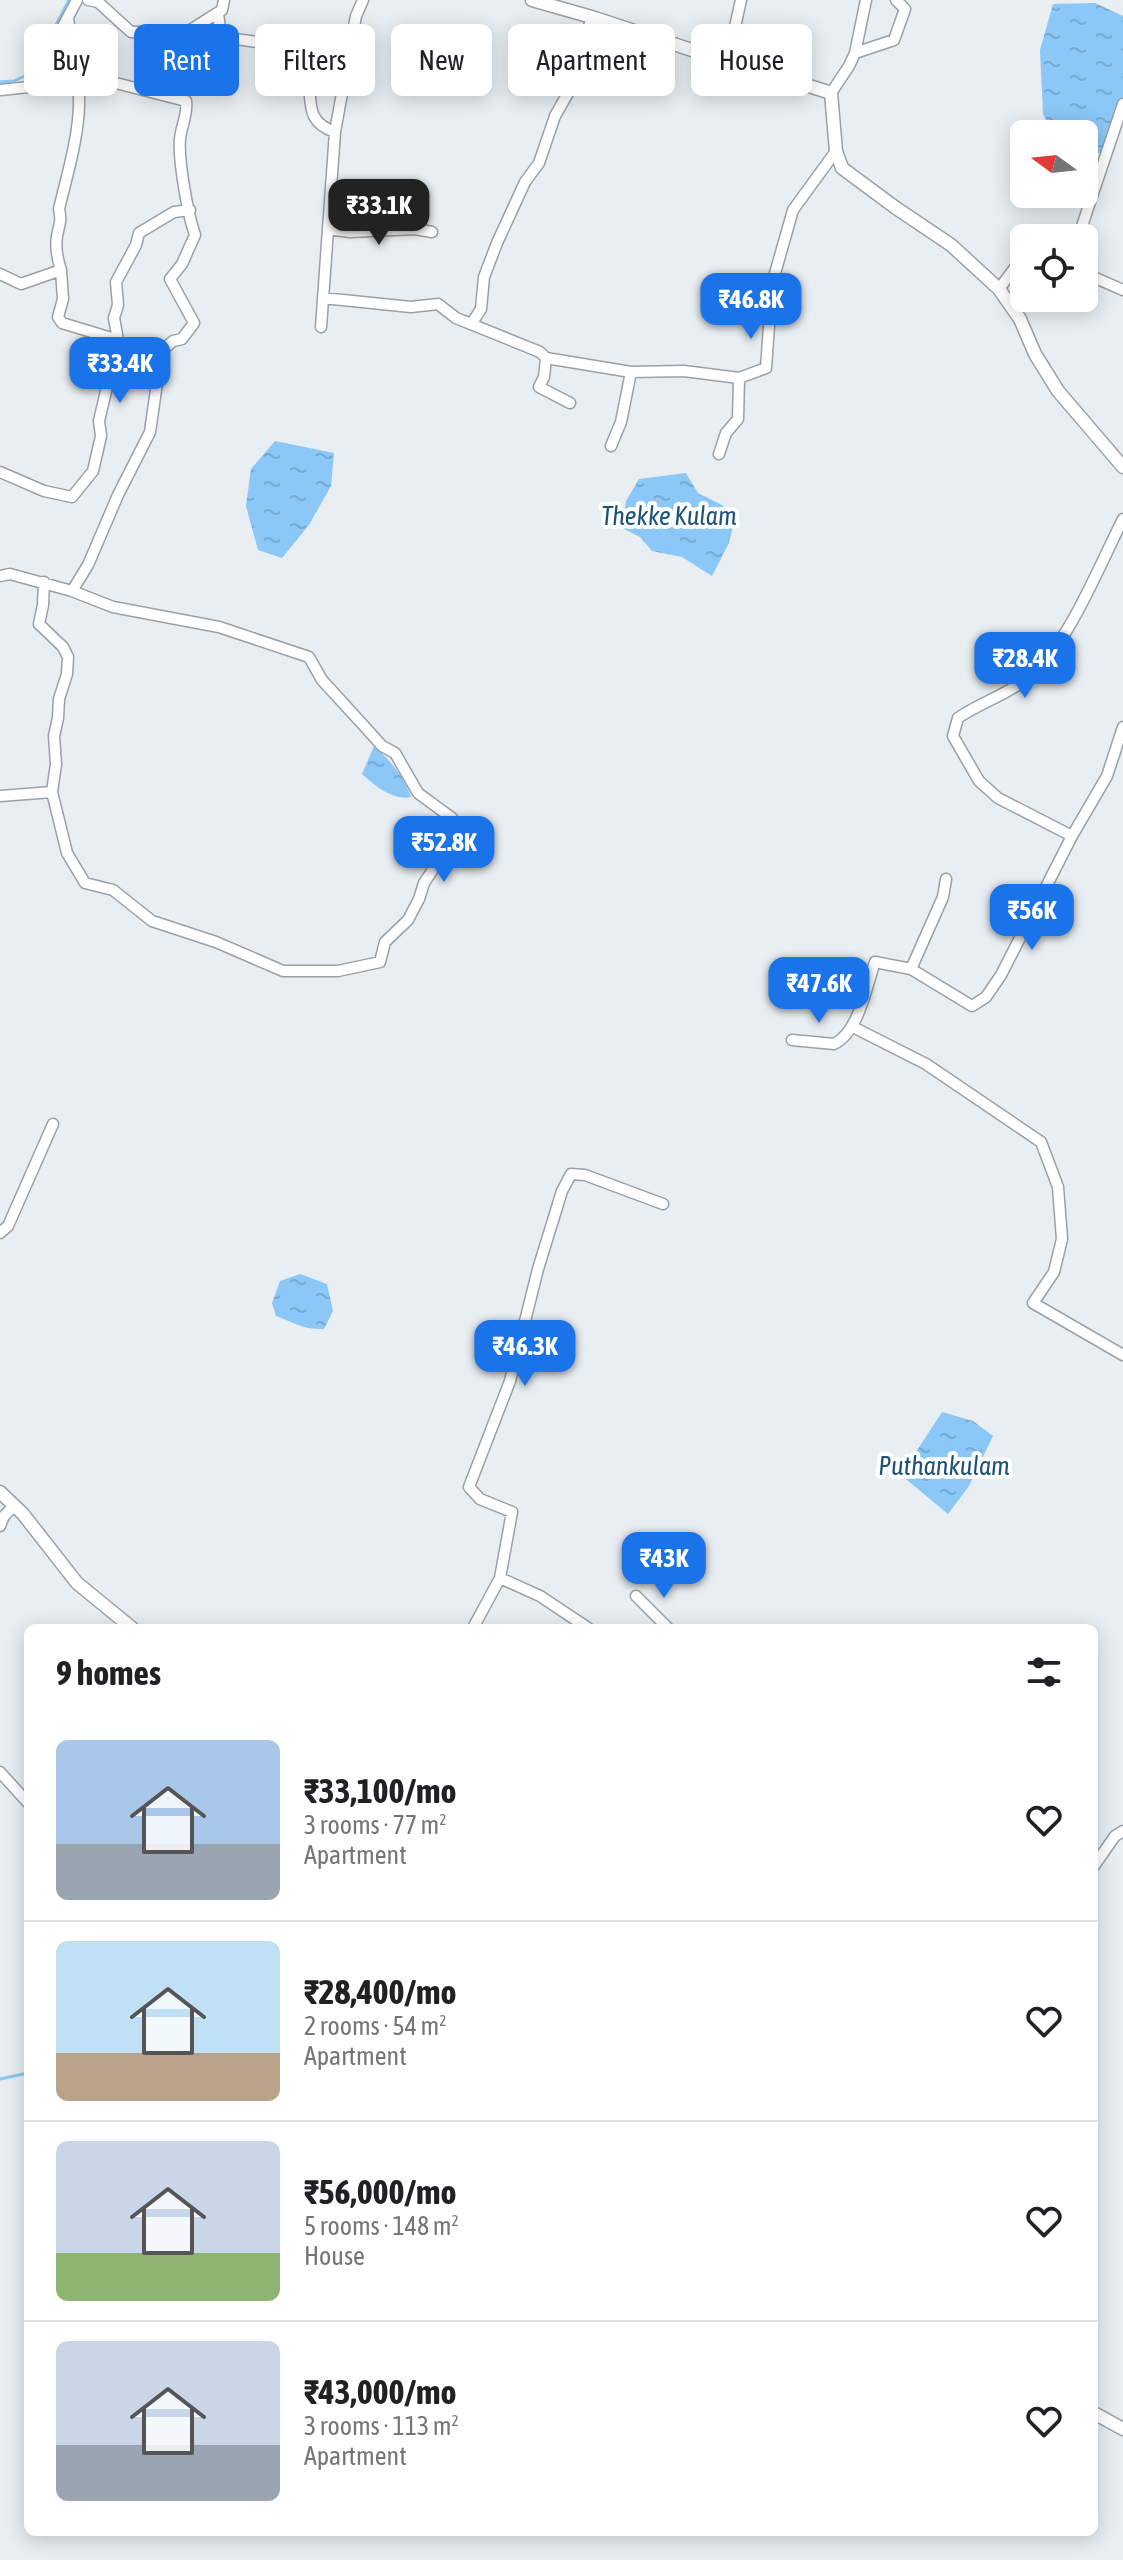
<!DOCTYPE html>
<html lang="en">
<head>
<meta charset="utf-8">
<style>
  :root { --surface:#fff; --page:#f6f6f6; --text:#202124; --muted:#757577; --line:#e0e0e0; --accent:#1a73e8 }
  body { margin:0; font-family:"Asap Condensed",sans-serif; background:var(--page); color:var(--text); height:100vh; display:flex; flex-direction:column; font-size:30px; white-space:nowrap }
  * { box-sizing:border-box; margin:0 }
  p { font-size:26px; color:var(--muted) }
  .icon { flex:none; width:44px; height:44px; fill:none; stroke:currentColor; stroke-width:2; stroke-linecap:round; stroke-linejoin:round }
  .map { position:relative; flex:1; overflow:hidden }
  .side { position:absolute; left:24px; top:1624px; width:1074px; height:912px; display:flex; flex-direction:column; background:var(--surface); border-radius:12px; box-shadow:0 4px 20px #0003 }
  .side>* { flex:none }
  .top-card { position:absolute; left:24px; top:24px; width:1076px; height:72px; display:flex; gap:16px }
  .needle { width:52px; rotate:285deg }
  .buttons { position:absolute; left:1010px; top:120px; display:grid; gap:16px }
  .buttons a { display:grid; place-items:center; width:88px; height:88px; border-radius:12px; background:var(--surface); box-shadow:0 4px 20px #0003; font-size:40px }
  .price { position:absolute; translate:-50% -68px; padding:0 18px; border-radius:16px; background:var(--accent); color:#fff; font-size:26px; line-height:52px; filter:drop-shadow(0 2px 4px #0008) }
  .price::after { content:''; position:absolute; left:50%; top:48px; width:24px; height:18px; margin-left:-12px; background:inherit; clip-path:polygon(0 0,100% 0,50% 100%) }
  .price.selected { background:#222; color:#fff }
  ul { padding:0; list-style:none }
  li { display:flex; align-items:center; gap:24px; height:200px; padding:0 32px }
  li+li { border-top:2px solid var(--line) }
  li span { display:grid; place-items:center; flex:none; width:224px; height:160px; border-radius:12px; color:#555 }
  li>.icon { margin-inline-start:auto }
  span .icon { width:96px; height:96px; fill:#fffc; stroke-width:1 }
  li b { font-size:34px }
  h2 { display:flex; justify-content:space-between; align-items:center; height:96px; padding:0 32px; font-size:34px }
  .pill { padding:0 28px; border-radius:12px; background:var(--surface); box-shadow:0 4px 20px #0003; font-size:28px; line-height:72px }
  .pill.selected { background:var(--accent); color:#fff }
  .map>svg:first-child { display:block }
  .water { fill:url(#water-ripples) }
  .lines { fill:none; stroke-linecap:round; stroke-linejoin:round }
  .stream { stroke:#8bc7f7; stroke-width:3 }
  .minor-casing { stroke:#9ba0a4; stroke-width:13 }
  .tertiary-casing { stroke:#9ba0a4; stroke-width:15 }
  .minor { stroke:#fff; stroke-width:10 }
  .tertiary { stroke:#fff; stroke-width:12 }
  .labels { text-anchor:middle; stroke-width:8; stroke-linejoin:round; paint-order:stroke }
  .water-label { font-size:26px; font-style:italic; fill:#1a527a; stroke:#fff }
</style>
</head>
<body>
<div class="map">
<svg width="1123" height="2560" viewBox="0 0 1123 2560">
  <defs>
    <pattern id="water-ripples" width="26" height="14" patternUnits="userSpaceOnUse" patternTransform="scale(2)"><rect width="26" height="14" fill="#8bc7f7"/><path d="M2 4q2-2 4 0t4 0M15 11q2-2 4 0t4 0" fill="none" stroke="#77aad3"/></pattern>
  </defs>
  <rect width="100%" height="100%" fill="#e8eef2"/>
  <path class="water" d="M1095,3L1123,16V100L1114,151L1084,155V134H1053L1043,114L1040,50L1053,4Z
    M275,441L334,453L331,486L309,525L282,558L258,550L246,506L251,469Z
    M686,473L698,493L722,505L735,518L729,543L712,576L682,557L652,551L640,537L622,528L626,501L639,479Z
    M374,746C391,761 403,775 411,797C393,801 374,785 362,774Z
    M300,1274L327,1284L333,1311L324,1329C304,1330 295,1323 276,1316L272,1303L280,1281Z
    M942,1412L973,1421L993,1436L969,1486L948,1514L901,1475Z"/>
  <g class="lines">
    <path class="stream" d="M0,82L14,81L31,73L69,0
      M0,2079L28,2073"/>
    <g class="minor-casing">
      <path id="minor" d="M88,0L98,2L131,32L189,31L222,10L224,0
        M218,13L221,38C240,39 279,43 294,56C325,80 292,118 335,132
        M855,53L866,0
        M727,63L741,0
        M0,90L29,87L40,70L77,0
        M831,93L849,66L855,53L894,40L905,9L896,0
        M328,229L350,232L415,229L432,232
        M1078,238L1123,104
        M61,270L63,299L58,317L62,323L118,340
        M1084,273L1123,290
        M0,274L21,284L61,270C57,258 55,248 57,236C59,225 62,221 59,209C67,175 80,133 79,98C78,70 71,45 68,17
        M999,289L1017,265L1024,262
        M323,298L411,307L438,304L456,318L540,352L546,358L544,377L539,387L570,403
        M472,323L481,309L484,277L497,243L525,182L539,163L555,116L568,93L592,17
        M321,327L335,132L356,16L363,0
        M546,358L631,372L684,371L739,378L766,368L772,284L793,210L836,151
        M611,446L621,422L631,372
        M719,454L726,433L738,419L739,378
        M0,472L44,491L72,497L93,471L101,436L99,421L118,340L114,318L118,305L116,282L136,245L139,233L174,212L190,210
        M0,576L10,574L72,591L88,565L118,495L150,432L158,376L156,356L173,341L182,339L194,323L170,279L182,264L195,235C188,215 178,160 180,139C181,126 188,115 186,101L104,80L76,63
        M44,582L43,605L39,624L63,647L68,657L67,674L59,699L58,718L54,736L56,764L52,792L67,853L85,883L113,890L152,921L216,942L283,971H338L380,962L385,942L408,920L419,899L424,883L440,859L452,818L418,793L395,753L382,746L365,727L322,680L309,657L219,627L113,607L72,591
        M0,796L52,792
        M1072,836L998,798L979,781L953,736L958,718C980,703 1006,695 1028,678C1068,646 1099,566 1123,519
        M911,969L943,897L946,879
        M853,1027L926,1064L1041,1142L1058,1187L1062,1239L1054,1272L1033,1303L1123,1355
        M792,1040L834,1044C859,1032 866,987 875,962L911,969L972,1006L986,997L1001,975L1072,836L1107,776L1123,727
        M0,1233L8,1226L53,1124
        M0,1526L4,1516L14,1506
        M500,1578L540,1596L588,1628
        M636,1596L668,1628
        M473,1628L500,1578L512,1512L480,1499L469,1487L510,1381L538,1269L562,1191L571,1174L585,1175L663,1204
        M0,1772L28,1803
        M1094,1866L1115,1836L1123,1831"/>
    </g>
    <g class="tertiary-casing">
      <path id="tertiary" d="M532,0L595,18L713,57L752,74L800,83L831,93L836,151L842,168L896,208L951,245L999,289L1020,319L1035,354L1058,391L1123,467
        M0,1492L23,1514L77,1583L132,1628
        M1094,2413L1123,2429"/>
    </g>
    <use href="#minor" class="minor"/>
    <use href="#tertiary" class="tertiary"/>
  </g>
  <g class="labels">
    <g class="water-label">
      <text x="669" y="525">Thekke Kulam</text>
      <text x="944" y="1475">Puthankulam</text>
    </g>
  </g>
</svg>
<div class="buttons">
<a><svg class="needle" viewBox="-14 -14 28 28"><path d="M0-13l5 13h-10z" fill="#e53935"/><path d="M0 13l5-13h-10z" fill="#757577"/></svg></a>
<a><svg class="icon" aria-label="locate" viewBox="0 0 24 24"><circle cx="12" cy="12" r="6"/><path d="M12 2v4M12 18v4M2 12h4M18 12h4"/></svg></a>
</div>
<b class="price selected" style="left:379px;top:247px">₹33.1K</b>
<b class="price" style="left:751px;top:341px">₹46.8K</b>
<b class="price" style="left:120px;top:405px">₹33.4K</b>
<b class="price" style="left:1025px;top:700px">₹28.4K</b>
<b class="price" style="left:444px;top:884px">₹52.8K</b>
<b class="price" style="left:1032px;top:952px">₹56K</b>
<b class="price" style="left:819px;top:1025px">₹47.6K</b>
<b class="price" style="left:525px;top:1388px">₹46.3K</b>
<b class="price" style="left:664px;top:1600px">₹43K</b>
<div class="top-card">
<a class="pill">Buy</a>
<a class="pill selected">Rent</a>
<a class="pill">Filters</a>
<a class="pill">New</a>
<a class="pill">Apartment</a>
<a class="pill">House</a>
</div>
<section class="side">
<h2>9 homes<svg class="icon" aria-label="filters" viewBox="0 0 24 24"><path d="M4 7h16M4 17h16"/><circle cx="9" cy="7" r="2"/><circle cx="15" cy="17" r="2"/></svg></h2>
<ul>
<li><span style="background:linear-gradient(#a9c7e8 65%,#9aa5b1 0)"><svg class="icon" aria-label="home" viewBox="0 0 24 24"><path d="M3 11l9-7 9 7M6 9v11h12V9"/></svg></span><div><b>₹33,100/mo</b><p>3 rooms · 77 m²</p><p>Apartment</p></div><svg class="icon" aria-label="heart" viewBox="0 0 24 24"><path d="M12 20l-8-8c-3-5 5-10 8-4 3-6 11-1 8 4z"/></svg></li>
<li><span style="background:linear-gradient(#bfe0f5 70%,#b9a48a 0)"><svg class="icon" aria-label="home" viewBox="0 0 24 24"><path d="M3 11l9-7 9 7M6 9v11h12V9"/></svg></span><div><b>₹28,400/mo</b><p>2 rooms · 54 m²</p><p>Apartment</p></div><svg class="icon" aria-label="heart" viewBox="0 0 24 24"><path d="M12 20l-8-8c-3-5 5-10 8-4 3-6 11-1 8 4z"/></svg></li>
<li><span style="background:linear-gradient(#c9d6e8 70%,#8fb573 0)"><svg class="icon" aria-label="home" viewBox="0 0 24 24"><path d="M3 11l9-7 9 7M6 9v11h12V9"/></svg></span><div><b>₹56,000/mo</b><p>5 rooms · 148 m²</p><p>House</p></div><svg class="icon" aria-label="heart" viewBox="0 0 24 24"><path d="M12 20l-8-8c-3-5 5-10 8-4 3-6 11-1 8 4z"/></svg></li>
<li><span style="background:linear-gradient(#c9d6e8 65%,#9aa5b1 0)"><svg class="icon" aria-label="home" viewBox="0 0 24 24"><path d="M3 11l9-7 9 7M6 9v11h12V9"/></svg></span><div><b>₹43,000/mo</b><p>3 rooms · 113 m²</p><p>Apartment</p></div><svg class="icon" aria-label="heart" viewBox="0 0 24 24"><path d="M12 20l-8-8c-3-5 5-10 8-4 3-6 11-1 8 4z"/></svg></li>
</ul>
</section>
</div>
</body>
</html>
